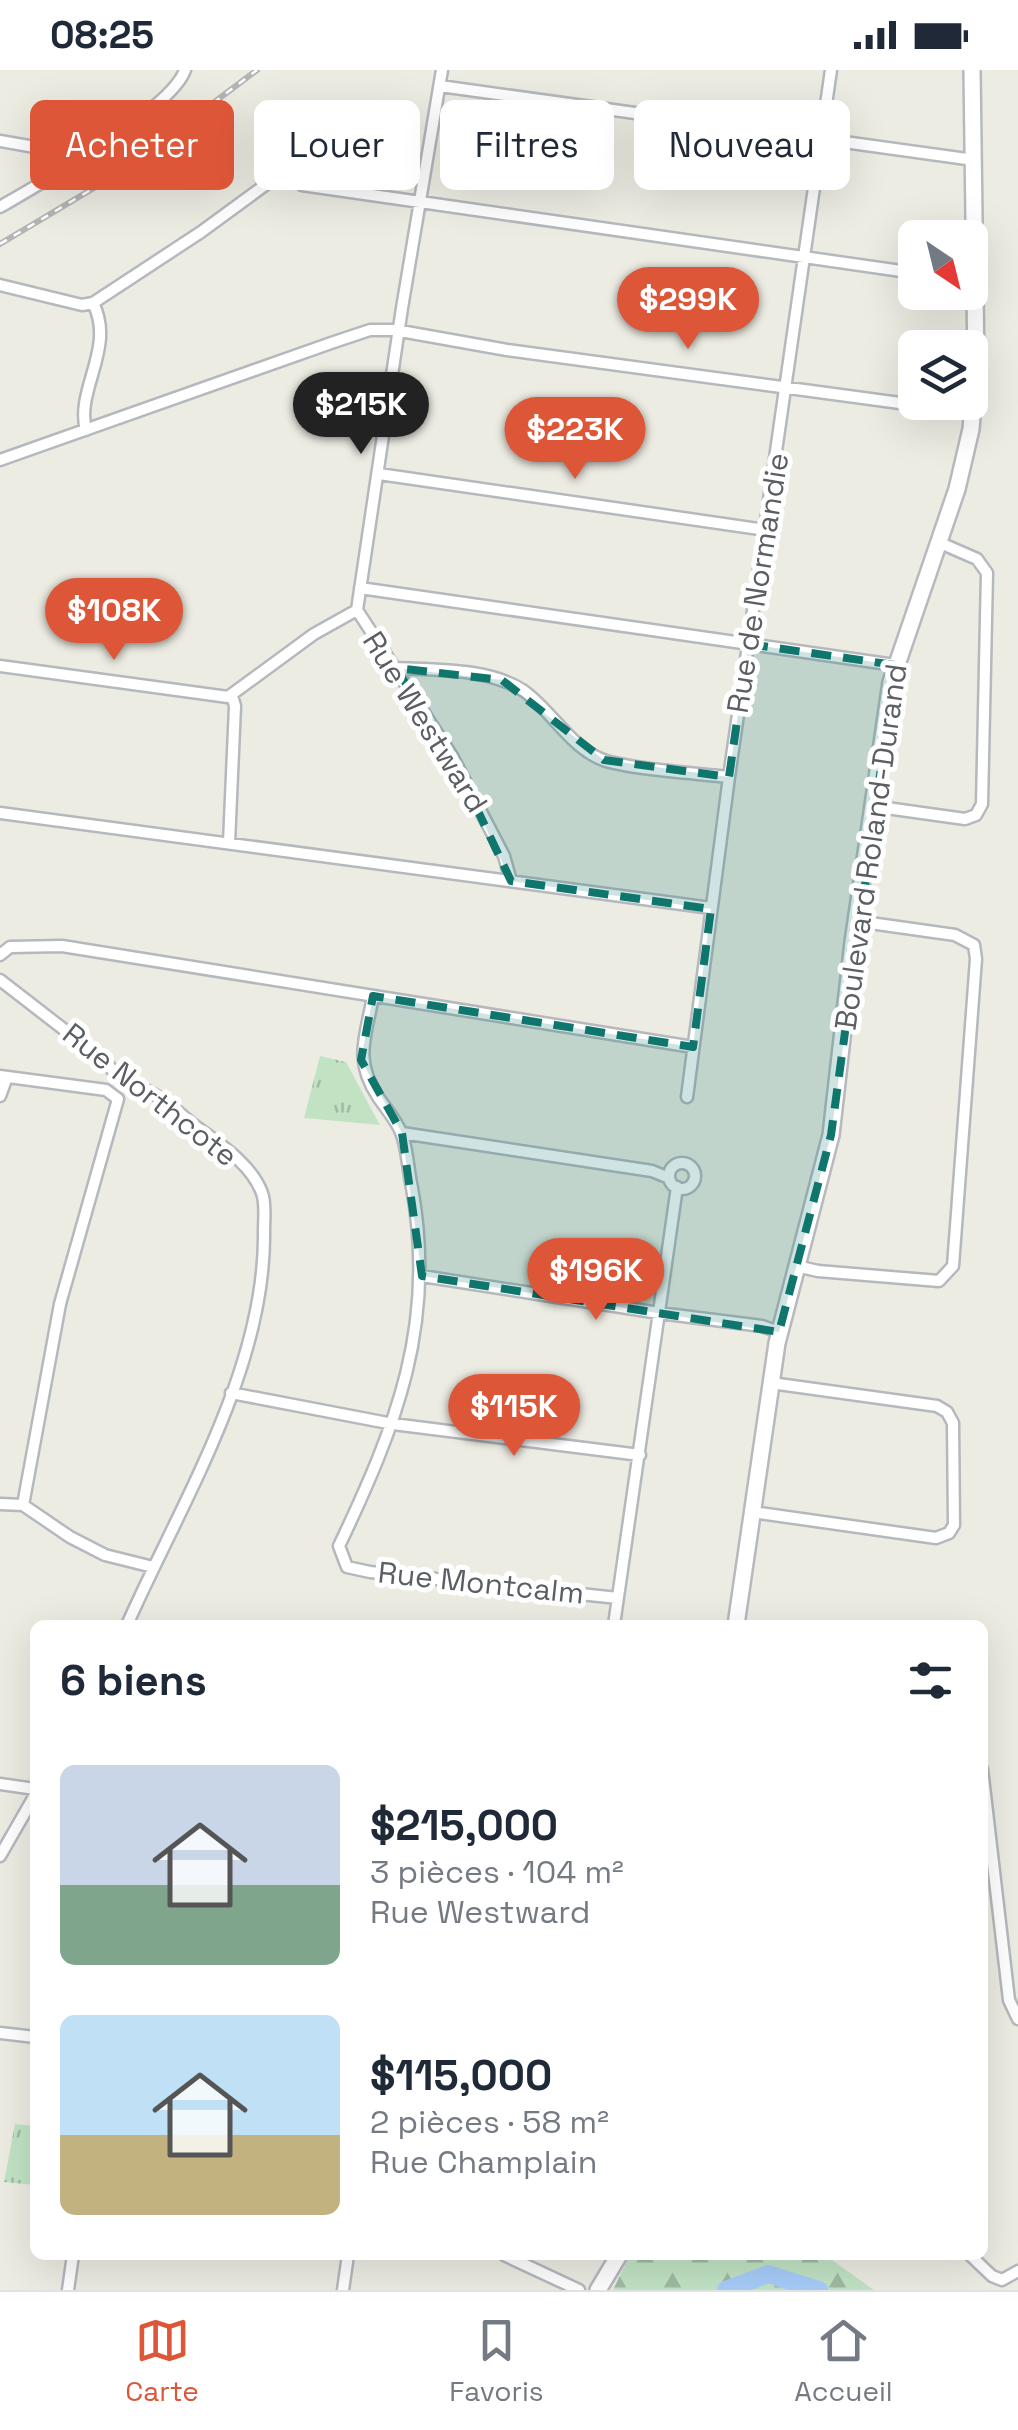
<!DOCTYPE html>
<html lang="fr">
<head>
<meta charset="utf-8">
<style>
  :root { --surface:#fff; --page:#f6f6f7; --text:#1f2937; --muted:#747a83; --line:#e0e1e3; --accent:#dd5638 }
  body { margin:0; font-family:"Space Grotesk",sans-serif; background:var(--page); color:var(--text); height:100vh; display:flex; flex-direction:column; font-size:38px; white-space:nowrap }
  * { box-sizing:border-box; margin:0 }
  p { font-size:32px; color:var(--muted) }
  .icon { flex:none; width:55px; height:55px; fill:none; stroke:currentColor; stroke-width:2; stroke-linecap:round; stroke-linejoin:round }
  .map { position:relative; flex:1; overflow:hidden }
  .drawer { position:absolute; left:30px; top:1550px; width:958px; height:640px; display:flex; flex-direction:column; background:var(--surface); border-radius:15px; box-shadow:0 10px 40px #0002 }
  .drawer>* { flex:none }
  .top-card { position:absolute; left:30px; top:30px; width:960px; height:90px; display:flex; gap:20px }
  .needle { width:65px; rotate:145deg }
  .tools { position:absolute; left:898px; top:150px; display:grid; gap:20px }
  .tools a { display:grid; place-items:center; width:90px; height:90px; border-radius:15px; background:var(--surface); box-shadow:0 10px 40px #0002; font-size:50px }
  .price { position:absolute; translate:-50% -85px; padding:0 22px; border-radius:35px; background:var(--accent); color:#fff; font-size:32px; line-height:65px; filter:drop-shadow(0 2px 5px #0008) }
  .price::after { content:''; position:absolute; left:50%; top:60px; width:30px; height:22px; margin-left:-15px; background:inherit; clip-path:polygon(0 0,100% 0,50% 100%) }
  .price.active { background:#222; color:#fff }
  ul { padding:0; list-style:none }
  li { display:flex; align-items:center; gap:30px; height:250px; padding:0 30px }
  li span { display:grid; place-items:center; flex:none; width:280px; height:200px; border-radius:15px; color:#555 }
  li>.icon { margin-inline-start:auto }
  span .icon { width:120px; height:120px; fill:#fffc; stroke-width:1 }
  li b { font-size:42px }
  h2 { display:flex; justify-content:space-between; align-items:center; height:120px; padding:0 30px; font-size:42px }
  .tag { padding:0 35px; border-radius:15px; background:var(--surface); box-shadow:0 10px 40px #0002; font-size:35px; line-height:90px }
  .tag.active { background:var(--accent); color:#fff }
  .status { display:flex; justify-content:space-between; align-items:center; height:70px; padding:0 50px; background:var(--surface); direction:ltr }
  .status svg { height:28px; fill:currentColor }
  .menu { display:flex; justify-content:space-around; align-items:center; height:140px; border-top:2px solid var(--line); background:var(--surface); font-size:28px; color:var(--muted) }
  .menu a { display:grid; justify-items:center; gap:5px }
  .menu .active { color:var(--accent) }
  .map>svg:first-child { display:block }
  .forest { fill:url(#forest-firs) }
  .park { fill:url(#park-tufts) }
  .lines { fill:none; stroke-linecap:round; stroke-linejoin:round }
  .river { stroke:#a7cdf9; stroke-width:18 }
  .street-casing { stroke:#b5b8bc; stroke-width:15 }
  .secondary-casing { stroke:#b7b9be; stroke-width:20 }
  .street { stroke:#fff; stroke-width:10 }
  .secondary { stroke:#fff; stroke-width:15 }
  .rail-casing { stroke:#b3b4b4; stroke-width:6 }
  .rail { stroke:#fff; stroke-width:2.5; stroke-dasharray:8; stroke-linecap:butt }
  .marked { fill:#0f766e; fill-opacity:0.2; stroke:#0f766e; stroke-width:8; stroke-dasharray:20 12; stroke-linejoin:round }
  .labels { text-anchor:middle; stroke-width:10; stroke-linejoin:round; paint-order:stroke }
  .street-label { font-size:30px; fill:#5b5e63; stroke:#fff }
</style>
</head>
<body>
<div class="status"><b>08:25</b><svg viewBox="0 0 49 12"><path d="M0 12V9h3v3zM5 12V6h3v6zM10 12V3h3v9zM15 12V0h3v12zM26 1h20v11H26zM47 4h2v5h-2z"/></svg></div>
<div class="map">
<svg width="1018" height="2220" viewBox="0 0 1018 2220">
  <defs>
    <pattern id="forest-firs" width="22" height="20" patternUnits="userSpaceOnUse" patternTransform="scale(2.5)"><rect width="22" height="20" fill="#c1e3c4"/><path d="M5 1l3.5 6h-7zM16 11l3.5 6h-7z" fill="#a0bba3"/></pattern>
    <pattern id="park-tufts" width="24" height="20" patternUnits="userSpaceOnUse" patternTransform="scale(2.5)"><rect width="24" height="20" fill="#c1e3c4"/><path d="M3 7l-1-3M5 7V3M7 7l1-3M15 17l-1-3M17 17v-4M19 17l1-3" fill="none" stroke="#a0bba3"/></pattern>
  </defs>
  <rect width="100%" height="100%" fill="#edece3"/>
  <path class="forest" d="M630,2185H825L874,2220H613Z"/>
  <path class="park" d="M320,986L346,992L380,1055L304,1048Z
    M15,2054L35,2056V2115L4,2112Z"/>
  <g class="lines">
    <path class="river" d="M726,2220L768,2204L819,2220"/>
    <g class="street-casing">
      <path id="street" d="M442,0L402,238L357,540L452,686L504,786L511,811
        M440,16L974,90
        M316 77a10 10 0 1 1 20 0a10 10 0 1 1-20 0Z
        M0,71L69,83L78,91
        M302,115L915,203
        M0,137C40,114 172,39 185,0
        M0,215L82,235L93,233L201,162L317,77
        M86,360C75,320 116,278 93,233
        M0,390L334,272L370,260H395L507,280L974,343
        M379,404L766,460
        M360,518L895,595
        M0,596L228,627L314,564L357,540
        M396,598C436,600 490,598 524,621C552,641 572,680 606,691C638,700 694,703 729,707
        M872,736L965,749L976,745L982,734L987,503L977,489L938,472
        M0,743L711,838
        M229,773L235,636L232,626
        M0,885L10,877L62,876L693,977
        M0,910L106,992L113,1001L128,1002L135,1017
        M373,926C366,967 353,989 378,1027C386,1039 398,1052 402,1065C408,1082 408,1101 412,1118C437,1254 396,1356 339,1476L347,1497L370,1502L618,1528
        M0,1006L106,1020L118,1029
        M0,1026L7,1007
        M687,1027L729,707L831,0
        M402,1063L652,1101L669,1108
        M669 1106a13 13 0 1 1 26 0a13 13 0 1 1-26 0Z
        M796,1196L818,1201L939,1211L953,1196L976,889L974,875L955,865L856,851
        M422,1206L659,1243L762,1256L779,1262
        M231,1323L393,1354L640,1385
        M0,1434L23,1435L70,1467L105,1485L153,1497
        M23,1435L60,1234L118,1029
        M752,1442L936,1468L949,1463L954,1455L953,1353L947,1342L937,1336L771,1313
        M127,1555C181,1433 266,1298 264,1161C264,1149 266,1133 262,1123C252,1095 221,1075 198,1058C179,1044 158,1021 135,1017
        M614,1555L677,1117
        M982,1699L1009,1930L1018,1949
        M0,1714L35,1719
        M0,1786L35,1725
        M0,1963L35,1967
        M504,2185L579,2220
        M970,2185L992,2206L1002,2210L1018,2201
        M68,2220L73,2185
        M343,2220L348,2185"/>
    </g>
    <g class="secondary-casing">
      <path id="secondary" d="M736,1555L777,1273L831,1065L853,872L891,612L957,419L971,359L976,296L972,0
        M598,2220L619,2185"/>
    </g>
    <use href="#street" class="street"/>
    <use href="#secondary" class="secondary"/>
    <g class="rail-casing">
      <path id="rail" d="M0,174L124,100L257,0"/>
    </g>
    <use href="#rail" class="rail"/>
  </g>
  <path class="marked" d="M748,574L895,595L831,1065L779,1262L422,1206L402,1063L361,990L373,926L693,977L711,839L511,811L452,686L396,598L502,610L604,690L729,707Z"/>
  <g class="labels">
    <g class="street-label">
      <text transform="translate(758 513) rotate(-81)" y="10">Rue de Normandie</text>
      <text transform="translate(425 652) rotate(58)" y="10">Rue Westward</text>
      <text transform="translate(871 777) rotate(-82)" y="10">Boulevard Roland-Durand</text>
      <text transform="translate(150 1025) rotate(38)" y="10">Rue Northcote</text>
      <text transform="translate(481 1513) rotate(6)" y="10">Rue Montcalm</text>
    </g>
  </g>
</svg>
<div class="tools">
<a><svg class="needle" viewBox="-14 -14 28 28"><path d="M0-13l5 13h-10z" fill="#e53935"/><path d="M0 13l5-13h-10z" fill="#747a83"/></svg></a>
<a><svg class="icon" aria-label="layers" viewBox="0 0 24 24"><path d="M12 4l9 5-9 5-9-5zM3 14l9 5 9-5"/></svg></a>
</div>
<b class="price" style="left:688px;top:282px">$299K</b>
<b class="price active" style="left:361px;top:387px">$215K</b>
<b class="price" style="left:575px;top:412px">$223K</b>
<b class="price" style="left:114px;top:593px">$108K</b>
<b class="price" style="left:596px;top:1253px">$196K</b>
<b class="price" style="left:514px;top:1389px">$115K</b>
<div class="top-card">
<a class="tag active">Acheter</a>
<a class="tag">Louer</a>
<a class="tag">Filtres</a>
<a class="tag">Nouveau</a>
</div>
<section class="drawer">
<h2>6 biens<svg class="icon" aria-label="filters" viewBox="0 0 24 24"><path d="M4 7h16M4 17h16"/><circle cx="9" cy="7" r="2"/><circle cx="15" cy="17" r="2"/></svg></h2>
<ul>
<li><span style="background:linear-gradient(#c9d6e8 60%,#7fa58c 0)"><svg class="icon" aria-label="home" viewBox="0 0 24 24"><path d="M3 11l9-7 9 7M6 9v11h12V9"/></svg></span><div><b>$215,000</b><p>3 pièces · 104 m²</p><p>Rue Westward</p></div></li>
<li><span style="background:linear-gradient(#bfe0f5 60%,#c2b280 0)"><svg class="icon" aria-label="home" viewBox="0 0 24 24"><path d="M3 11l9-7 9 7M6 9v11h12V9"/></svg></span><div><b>$115,000</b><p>2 pièces · 58 m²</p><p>Rue Champlain</p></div></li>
</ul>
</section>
</div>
<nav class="menu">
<a class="active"><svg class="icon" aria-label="map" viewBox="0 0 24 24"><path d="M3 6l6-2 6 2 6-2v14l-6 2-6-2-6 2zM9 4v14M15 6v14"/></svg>Carte</a>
<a><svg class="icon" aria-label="saved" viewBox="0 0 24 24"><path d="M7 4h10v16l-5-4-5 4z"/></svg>Favoris</a>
<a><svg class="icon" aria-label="home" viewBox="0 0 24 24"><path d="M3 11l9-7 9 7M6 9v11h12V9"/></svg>Accueil</a>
</nav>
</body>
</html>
